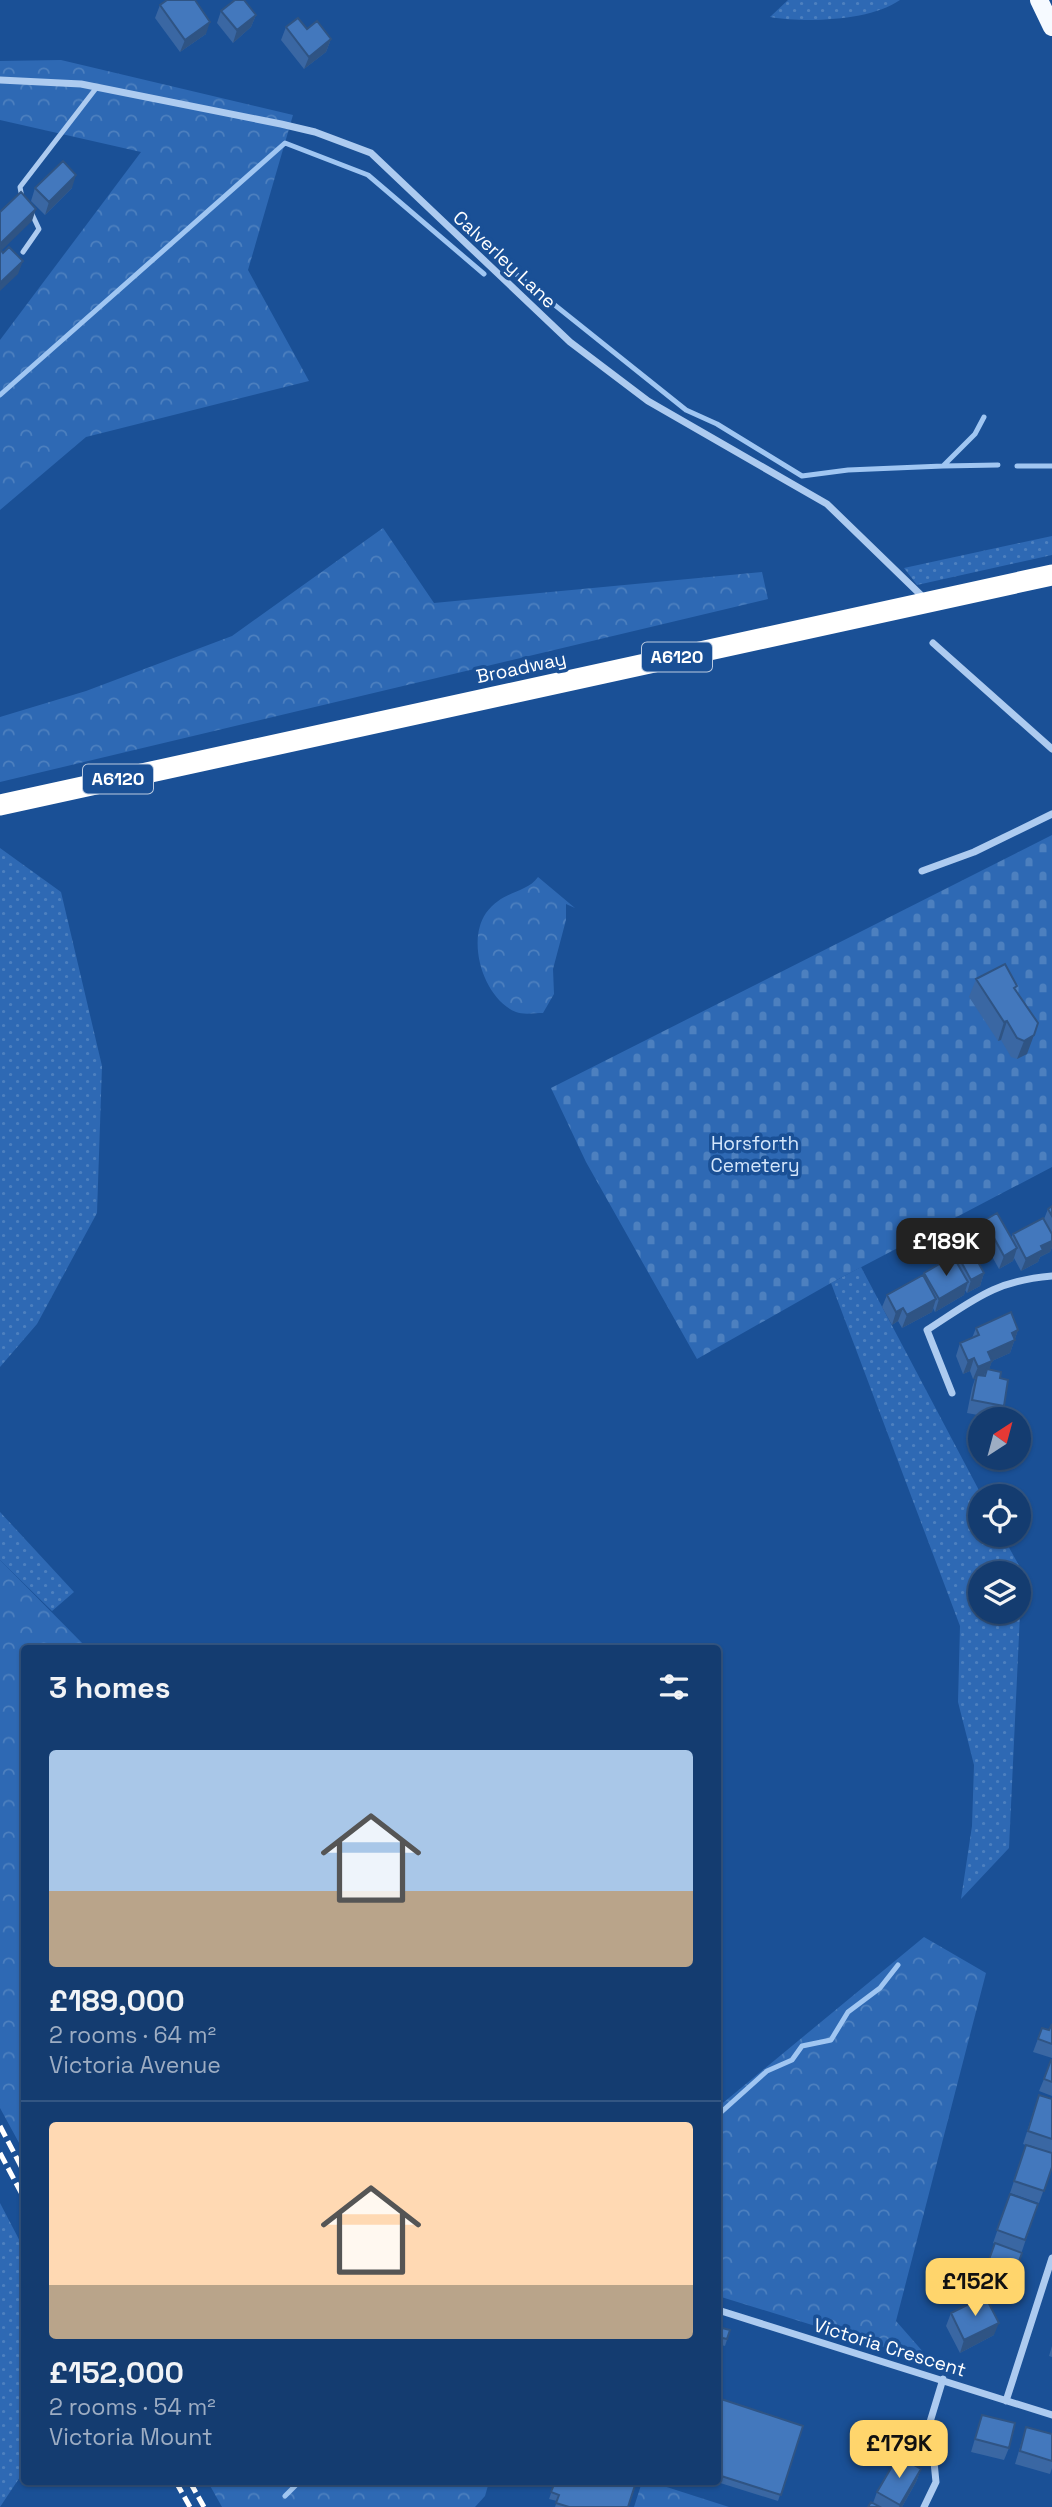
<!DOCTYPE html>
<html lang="en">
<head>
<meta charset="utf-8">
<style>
  :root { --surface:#143c70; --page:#214778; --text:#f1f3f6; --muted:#9dadc3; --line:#335683; --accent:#ffd56c }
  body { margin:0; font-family:"Space Grotesk",sans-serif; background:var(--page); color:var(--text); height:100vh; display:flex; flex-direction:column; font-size:26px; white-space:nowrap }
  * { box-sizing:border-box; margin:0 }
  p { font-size:23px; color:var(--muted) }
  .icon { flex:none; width:38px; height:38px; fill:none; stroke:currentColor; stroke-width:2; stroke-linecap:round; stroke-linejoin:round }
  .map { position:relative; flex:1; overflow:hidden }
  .sheet { position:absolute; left:21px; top:1645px; width:700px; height:840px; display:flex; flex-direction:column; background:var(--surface); border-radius:7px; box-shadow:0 2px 5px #0004,0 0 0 2px var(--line) }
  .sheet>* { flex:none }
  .needle { width:46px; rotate:36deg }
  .controls { position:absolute; left:968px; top:1407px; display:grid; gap:14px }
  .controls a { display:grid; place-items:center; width:63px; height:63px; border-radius:50%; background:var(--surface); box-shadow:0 2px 5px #0004,0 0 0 2px var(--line); font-size:35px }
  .price { position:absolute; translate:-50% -60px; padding:0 16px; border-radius:14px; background:var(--accent); color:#111; font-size:23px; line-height:46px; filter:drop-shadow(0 2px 4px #0008) }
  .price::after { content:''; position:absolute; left:50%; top:42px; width:21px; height:16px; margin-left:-10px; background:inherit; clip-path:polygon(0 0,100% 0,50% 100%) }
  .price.on { background:#222; color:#fff }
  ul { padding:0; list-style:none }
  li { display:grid; align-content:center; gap:14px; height:371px; padding:0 28px }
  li+li { border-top:2px solid var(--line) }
  li span { display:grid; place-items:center; height:217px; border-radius:7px; color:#555 }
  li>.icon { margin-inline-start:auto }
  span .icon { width:126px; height:126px; fill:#fffc; stroke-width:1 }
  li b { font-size:30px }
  h2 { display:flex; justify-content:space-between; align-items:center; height:84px; padding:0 28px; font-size:30px }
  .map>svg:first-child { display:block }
  .grass { fill:url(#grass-dots); fill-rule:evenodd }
  .forest { fill:url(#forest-crowns) }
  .cemetery { fill:url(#cemetery-stones) }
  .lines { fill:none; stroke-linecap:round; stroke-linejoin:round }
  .stream { stroke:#a0c6f2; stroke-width:5 }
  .lane { stroke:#adcbf0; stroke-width:5 }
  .street { stroke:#adcbf0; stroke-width:7 }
  .primary { stroke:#f6faff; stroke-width:18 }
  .highway { stroke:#fff; stroke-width:21 }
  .rail { stroke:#fff; stroke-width:5; stroke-dasharray:12 5; stroke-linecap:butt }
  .wall { fill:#3a67a3 }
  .shaded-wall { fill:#2f5484 }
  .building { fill:#4378bd; stroke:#2f5484; stroke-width:2 }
  .labels { text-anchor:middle; stroke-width:7; stroke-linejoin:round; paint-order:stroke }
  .shield { fill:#1a5096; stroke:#bacae0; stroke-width:2 }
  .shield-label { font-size:18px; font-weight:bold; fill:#fff }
  .street-label { font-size:19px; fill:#fff; stroke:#1a5096 }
  .park-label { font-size:19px; fill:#d4e6fb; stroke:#1a5096 }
</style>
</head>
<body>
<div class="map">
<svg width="1052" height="2507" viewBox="0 0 1052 2507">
  <defs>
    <pattern id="grass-dots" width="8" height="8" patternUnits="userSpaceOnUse" patternTransform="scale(1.75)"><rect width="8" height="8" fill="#2e69b4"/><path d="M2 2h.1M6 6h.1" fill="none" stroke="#4d80bf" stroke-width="1.8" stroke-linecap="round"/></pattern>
    <pattern id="forest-crowns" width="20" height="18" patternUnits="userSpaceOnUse" patternTransform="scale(1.75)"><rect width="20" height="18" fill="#2e69b4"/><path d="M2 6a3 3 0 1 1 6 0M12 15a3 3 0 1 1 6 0" fill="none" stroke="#4d80bf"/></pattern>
    <pattern id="cemetery-stones" width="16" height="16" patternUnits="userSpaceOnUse" patternTransform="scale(1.75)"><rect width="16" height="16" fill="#2e69b4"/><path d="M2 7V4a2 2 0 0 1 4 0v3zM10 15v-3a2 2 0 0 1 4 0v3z" fill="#4d80bf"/></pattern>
  </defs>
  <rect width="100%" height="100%" fill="#1a5096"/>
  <path class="grass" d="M788,0H900C870,21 806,23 770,17Z
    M1052,536V555L917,585L904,568Z
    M0,848L61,892L102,1066L97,1213L37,1324L0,1367Z
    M861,1267L982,1496L980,1535H1002L1022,1571L1009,1848L961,1899L972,1826L974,1765L958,1702L960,1626L831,1283ZM980,1573H1018V1612H980Z
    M0,1512L74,1592L52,1611L0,1560Z
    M0,2203L24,2249V2471L0,2507Z"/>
  <path class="forest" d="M61,60L293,115L248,270L309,381L86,437L0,510V340L141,152L0,120V61Z
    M383,528L434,603L762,572L768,599L0,782V717L86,691L232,636Z
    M538,877L575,908L566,904V920L553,969L554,994L543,1013C535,1013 523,1015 516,1012C484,999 466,942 486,913C504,889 526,894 538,877Z
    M0,1560L87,1648H24V2152L0,2108Z
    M924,1937L986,1973L896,2321L932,2362L718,2296V2107Z
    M208,2482H489L485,2496L475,2507H222Z
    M642,2482H651L729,2507H634Z"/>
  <path class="cemetery" d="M1052,835V1167L831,1283L697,1359L586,1162L551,1088Z"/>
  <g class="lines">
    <path class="stream" d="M506,266L686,410L717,424L802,476L848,470L943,466L975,434L984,417
      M0,395L285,143L368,175L484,274
      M943,466L998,465
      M1017,466H1052
      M718,2115L767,2071L792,2060L802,2046L831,2040L848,2012L880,1988L898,1965
      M285,2496L299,2482"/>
    <path class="lane" d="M22,198L20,187L97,87
      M23,252L39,229L31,212"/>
    <path class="street" d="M0,80L81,84L281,124L315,132L371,153L570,342L648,401L827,504L925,599
      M933,643L1052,749
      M922,871L974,852L1052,814
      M952,1393L927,1330C975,1299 994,1281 1052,1276
      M718,2310L1052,2415
      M1006,2401L1052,2258
      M924,2507L936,2482L930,2422L943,2379"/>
    <path class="primary" d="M1039,0L1052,27"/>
    <path class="highway" d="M0,805L1052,575"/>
    <path class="rail" d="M0,2126L24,2172
      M0,2153L24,2198
      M176,2482L190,2507
      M190,2482L204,2507"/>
  </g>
  <path class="wall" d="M160,5L206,34L180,52L155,18Z
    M221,11L256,15L251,27L233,43L217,23Z
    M286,27L307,29L331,39L326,52L304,69L281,40Z
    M35,188H72L45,215L31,201Z
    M976,979L1015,990L1027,1054L1017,1059L1011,1057L1001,1040L998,1041L969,997Z
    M1052,1206V1247L1050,1252L1040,1257L1038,1262L1021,1271L1014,1258L1013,1261L999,1269L989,1251L976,1258L984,1273L980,1286L967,1293L965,1290L964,1295L935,1312L933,1308L932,1312L902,1328L898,1321L892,1325L882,1307L887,1295L923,1275L924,1273L956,1261L958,1256L968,1251L963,1242L968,1230L1011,1238L1013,1234L1044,1219L1048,1209Z
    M976,1328L1018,1330L1010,1353L992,1361L989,1369L1000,1378L1004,1406L999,1419L967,1413L972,1388L975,1379H973L970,1371L963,1374L956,1356L960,1343L972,1338Z
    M1052,2024V2058L1033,2052L1042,2028L1049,2030Z
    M1052,2060V2096L1039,2091Z
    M1039,2095L1052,2099V2153L1029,2145L1052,2167L1039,2203L1010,2193L1026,2145L1023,2144Z
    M1010,2194L1038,2204L1005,2301L978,2291L995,2244L993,2243Z
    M951,2313L994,2335L960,2353L946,2326Z
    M718,2327L730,2330L725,2346L718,2344Z
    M1052,2346V2357L1049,2356Z
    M718,2398L803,2426L778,2501L717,2482Z
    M982,2415L1009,2448L1004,2460L971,2452Z
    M1026,2427L1052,2434V2468L1050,2474L1015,2464Z
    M921,2469L916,2482L902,2507H868L873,2503L877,2492Z
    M555,2482L628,2507H555L557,2501L549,2499Z"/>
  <path class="shaded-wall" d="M256,15L251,27L233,43L237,30Z
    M210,22L206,34L180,52L185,40Z
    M331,39L326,52L304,69L309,57Z
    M76,175L72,188L45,215L49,202Z
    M36,209L32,221L0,252V244Z
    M23,261L18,274L0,291V283Z
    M1007,1021L1001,1040L998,1041L1004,1022Z
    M1034,1035L1027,1054L1017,1059L1024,1041Z
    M994,1238L989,1251L973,1260L978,1248Z
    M1052,1241V1247L1050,1252L1040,1257L1038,1262L1021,1271L1026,1259L1041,1246Z
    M1017,1248L1013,1261L999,1269L1004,1256Z
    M984,1273L980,1286L967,1293L971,1280Z
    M968,1282L964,1295L935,1312L939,1299Z
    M936,1299L932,1312L902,1328L907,1315Z
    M903,1308L898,1321L892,1325L896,1312Z
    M1018,1330L1010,1353L992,1361L988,1373L987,1369L984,1375L976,1378L977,1375L975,1379H973L978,1367L988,1352L1012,1333Z
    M974,1358L970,1371L963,1374L968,1361Z
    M999,2323L994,2335L960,2353L964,2340Z
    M921,2469L916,2482L902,2507H899Z"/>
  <path class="building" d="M167,0H195L210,22L185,40L160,5Z
    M235,0H244L256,15L237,30L221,11Z
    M298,18L307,29L317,21L331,39L309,57L286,27Z
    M63,161L76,175L49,202L35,188Z
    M21,192L36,209L0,244V212Z
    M9,247L23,261L0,283V249L3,253Z
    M1005,964L1017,986L1014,988L1038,1023L1034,1035L1024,1041L1017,1038L1007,1021L1004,1022L976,979Z
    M1052,1206V1216L1048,1209Z
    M997,1213L1017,1248L1004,1256L994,1238L978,1248L968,1230Z
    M1043,1218L1052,1234V1241L1041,1246L1043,1250L1026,1259L1013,1234Z
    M971,1249L984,1273L971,1280L958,1256Z
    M953,1256L968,1282L939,1299L924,1273Z
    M923,1275L936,1299L907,1315L903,1308L896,1312L887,1295Z
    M1011,1312L1018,1330L1012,1333L1015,1340L988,1352L992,1361L978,1367L974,1358L968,1361L960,1343L979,1335L976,1328Z
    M987,1369L1001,1372L1000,1378L1008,1380L1004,1406L972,1400L977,1375L985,1376Z
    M1052,2024V2044L1038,2039L1042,2028L1049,2030Z
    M1051,2060H1052V2082L1044,2079Z
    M1039,2095L1052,2099V2139L1028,2131Z
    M1026,2145L1052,2153V2167L1044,2191L1014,2181Z
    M1010,2194L1038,2204L1025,2240L997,2230Z
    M995,2243L1022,2253L1009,2288L982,2279Z
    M985,2296L999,2323L964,2340L951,2313Z
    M718,2327L730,2330L727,2339L718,2337Z
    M718,2398L803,2426L781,2495L718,2475Z
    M982,2415L1015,2423L1009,2448L975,2439Z
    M1026,2427L1052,2434V2461L1020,2451Z
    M898,2456L921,2469L900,2505L877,2492Z
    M555,2482H636L628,2507H569L556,2503L559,2495L551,2492Z
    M871,2502L880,2507H868Z"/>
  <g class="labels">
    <g class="shield">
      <rect x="642" y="642.5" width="70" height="29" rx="5"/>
      <rect x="83" y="764.5" width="70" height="29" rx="5"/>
    </g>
    <g class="shield-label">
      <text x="677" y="663">A6120</text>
      <text x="118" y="785">A6120</text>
    </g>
    <g class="street-label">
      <text transform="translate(505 259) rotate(43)" y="7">Calverley Lane</text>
      <text transform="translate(521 667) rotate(-12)" y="7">Broadway</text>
      <text transform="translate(890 2347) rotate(17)" y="7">Victoria Crescent</text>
    </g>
    <g class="park-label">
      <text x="755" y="1150">Horsforth<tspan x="755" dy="22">Cemetery</tspan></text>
    </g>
  </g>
</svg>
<div class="controls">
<a><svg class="needle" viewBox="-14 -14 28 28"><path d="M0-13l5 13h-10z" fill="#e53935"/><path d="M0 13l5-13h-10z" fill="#9dadc3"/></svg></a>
<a><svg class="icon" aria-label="locate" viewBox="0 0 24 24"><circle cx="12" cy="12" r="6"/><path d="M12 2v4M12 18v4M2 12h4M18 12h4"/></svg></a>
<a><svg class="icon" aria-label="layers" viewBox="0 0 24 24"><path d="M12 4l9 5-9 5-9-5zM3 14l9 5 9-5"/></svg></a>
</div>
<b class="price on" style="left:946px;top:1278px">£189K</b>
<b class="price" style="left:975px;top:2318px">£152K</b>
<b class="price" style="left:899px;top:2480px">£179K</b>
<section class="sheet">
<h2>3 homes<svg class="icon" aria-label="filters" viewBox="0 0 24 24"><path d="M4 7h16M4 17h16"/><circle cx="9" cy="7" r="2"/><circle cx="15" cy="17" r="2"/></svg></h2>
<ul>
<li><span style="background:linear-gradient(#a9c7e8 65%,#b9a48a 0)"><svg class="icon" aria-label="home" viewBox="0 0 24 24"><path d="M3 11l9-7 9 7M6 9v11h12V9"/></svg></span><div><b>£189,000</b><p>2 rooms · 64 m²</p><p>Victoria Avenue</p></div></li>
<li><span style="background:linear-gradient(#ffd9b3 75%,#b9a48a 0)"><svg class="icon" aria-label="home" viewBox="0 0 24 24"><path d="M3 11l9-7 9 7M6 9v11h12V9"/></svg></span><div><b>£152,000</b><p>2 rooms · 54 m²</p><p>Victoria Mount</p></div></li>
</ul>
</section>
</div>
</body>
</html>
